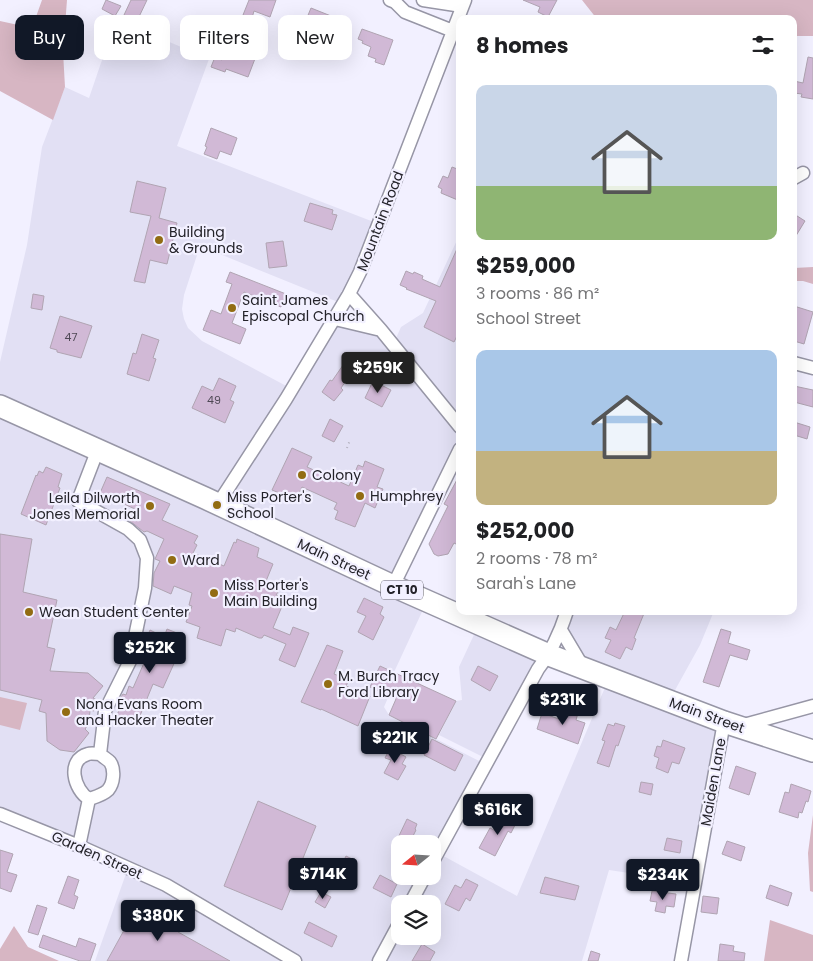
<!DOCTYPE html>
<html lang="en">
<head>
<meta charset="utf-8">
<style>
  :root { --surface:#fff; --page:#f6f6f6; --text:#202124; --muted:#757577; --accent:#111827 }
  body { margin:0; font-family:Poppins,sans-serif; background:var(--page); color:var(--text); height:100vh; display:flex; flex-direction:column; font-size:19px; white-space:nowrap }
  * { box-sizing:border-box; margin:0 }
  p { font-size:16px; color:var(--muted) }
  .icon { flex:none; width:28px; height:28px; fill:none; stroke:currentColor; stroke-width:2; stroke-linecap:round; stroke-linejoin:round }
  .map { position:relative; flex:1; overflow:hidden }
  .panel { position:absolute; left:456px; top:15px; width:341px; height:600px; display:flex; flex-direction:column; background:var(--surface); border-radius:10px; box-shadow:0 5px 20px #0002 }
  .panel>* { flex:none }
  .hud { position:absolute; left:15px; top:15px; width:366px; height:45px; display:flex; gap:10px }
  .needle { width:32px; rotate:252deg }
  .fabs { position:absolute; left:391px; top:835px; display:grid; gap:10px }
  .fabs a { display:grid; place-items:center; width:50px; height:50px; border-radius:10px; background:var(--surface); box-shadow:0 5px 20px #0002; font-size:25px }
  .price { position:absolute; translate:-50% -42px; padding:0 11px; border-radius:5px; background:var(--accent); color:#fff; font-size:16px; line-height:32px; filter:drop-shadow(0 1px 2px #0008) }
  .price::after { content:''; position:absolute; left:50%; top:30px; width:15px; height:11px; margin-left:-8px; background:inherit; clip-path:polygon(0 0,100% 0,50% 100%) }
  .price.on { background:#222; color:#fff }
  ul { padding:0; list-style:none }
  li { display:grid; align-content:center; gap:10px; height:265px; padding:0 20px }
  li span { display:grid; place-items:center; height:155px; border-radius:10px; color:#555 }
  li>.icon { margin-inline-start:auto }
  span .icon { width:90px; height:90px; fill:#fffc; stroke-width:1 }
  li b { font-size:21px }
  h2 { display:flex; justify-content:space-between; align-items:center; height:60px; padding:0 20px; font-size:21px }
  .tag { padding:0 18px; border-radius:10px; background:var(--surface); box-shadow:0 5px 20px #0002; font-size:18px; line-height:45px }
  .tag.on { background:var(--accent); color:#fff }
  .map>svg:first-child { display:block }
  .built { fill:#e2e0f4; fill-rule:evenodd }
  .green { fill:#d7b6c3 }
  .building { fill:#d1b9d6; stroke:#b0a4b2 }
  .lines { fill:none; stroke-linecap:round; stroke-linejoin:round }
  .minor-casing { stroke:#9796a6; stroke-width:15 }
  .trunk-casing { stroke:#9796a6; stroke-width:24 }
  .path { stroke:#b1afbc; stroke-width:2; stroke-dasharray:1 4; stroke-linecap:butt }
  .minor { stroke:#fff; stroke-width:12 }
  .trunk { stroke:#fff; stroke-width:21 }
  .poi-dot { fill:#926c13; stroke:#f2f0ff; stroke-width:2 }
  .labels { text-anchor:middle; stroke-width:4.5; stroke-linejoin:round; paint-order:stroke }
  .number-label { font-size:11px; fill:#4f4855 }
  .shield { fill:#f2f0ff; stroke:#62606a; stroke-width:1 }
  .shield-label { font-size:12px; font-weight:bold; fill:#24232a }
  .street-label { font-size:14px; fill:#24232a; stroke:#f2f0ff }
  .poi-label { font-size:14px; fill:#24232a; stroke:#f2f0ff; text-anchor:start }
</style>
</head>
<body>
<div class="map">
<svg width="813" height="961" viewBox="0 0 813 961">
  <rect width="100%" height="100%" fill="#f2f0ff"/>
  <path class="built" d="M116,19L209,59L177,146L379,224L343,304L200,246L184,295L182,309L184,319L188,328L202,341L292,389L335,319L381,330L393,345L401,327L423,313L458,238H460V449L393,586L427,601L389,683L393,686L384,707L389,715L487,765L438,853L517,896L609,678L583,668L561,630L567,611H714L700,645L669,701L724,722L695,883L609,870L582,961H95L128,868L0,814V362L27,245L42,147L65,87L89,98ZM400,844H432V876H400ZM400,904H432V936H400Z
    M479,624L549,655L489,760L439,735L456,701L462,700L459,667Z"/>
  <path class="green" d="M42,0H67L63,52L65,87L53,120L0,91V21L32,28Z
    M582,0H813V36H794V19H597Z
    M813,267V284L803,281H794V268Z
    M0,697L27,703L20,730L0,725Z
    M813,815V892L810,891L808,853Z
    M770,920L813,935V961H764Z
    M14,926L28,947L59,961H0V949Z"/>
  <path class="building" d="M106,0L121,6L115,16L102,9Z
    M131,0H147L137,21L124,15Z
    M249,0H276L270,17L254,11L252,18L243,15Z
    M523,0H557L548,17L538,12L540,7Z
    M311,8L331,16L324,33L304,25Z
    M298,25L308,29L304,38L294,34Z
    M362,29L393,40L384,65L375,62L376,59L368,56L371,47L362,43L363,41L358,39Z
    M238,49L256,56L248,77L226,69L225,72L211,67L215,57L222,60L226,51L236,55Z
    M808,57L813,58V99L801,97L802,94L794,93V81L803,83Z
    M211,128L237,138L231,155L220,151L217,159L204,154L207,147L205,146Z
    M452,167L460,170V201L441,193L442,189L438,187L443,176L448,178Z
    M137,181L166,188L159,218L177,223L167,264L150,260L145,283L134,281L151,216L130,212Z
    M310,203L333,210L332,214L337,215L332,230L304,221Z
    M794,214L805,221L794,239Z
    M283,241L287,266L269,268L266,243Z
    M460,242V330L454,342L424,327L436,301L406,289L407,288L400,285L406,271L413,274L414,272L423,276L422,279L440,287Z
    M230,272L286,294L281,307L244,292L232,323L246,329L240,344L203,330L211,310L221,314L232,284L226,282Z
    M33,294L44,296L42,310L31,308Z
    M794,306L813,312L804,344L794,341Z
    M60,316L92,326L81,358L57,352V350L50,348Z
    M142,334L159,340L153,358L156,359L149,381L127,374L133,353L136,354Z
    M350,355L359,362L341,388L343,390L334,401L322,392L330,380L332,381Z
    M219,378L236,386L230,400L234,402L225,423L192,408L202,386L213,391Z
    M373,381L391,390L382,407L365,398Z
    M794,386L813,390V407L794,402Z
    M330,419L343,426L334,442L322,436Z
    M794,422L810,427L807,439L794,435Z
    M292,448L312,457L307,467L349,486L358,465L363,467L365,461L384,469L377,487L383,489L375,508L365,503L355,527L335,519L338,511L334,509L337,503L302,487L296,500L272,490Z
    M46,467L62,474L58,487L60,488L46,525L21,514L36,475L37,476L39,471L43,473Z
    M460,474V546L454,543L448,554L438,556L434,554L429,544L448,506L444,504Z
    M107,477L170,504L162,520L198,536L194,543L197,545L193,553L224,566L234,542L236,543L237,539L259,548L257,557L273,564L264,586L278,592L276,595L285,599L273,628L290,635L293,627L309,633L295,667L279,660L286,644L269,637L264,635L262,638H259L236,628L235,632L226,629L221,646L197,638L200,627L186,622L192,606L189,605L192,593L174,586L171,594L153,586L154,573L160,561L155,559L164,539L147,531L144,532L130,521L135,509L100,493Z
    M0,534L32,539L23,592L57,600L47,647L55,649L50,671L88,673L103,686L93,698L97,700L94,711L90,710L89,724L85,729L89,733L74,752L60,750L47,741L46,713L39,711L42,700L0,690Z
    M364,598L383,607L380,614L384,617L373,640L358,632L366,616L357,612Z
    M625,611H645L634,638L636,639L632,650L626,647L620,659L605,652L611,640L605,638L610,627L616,630Z
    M167,629L177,633L172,644L181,648L163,688L153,684L137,723L117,715L121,706L118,705L121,697L123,694L126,695L129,686L133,688L151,647L144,644L150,630L164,637Z
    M721,629L731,632L728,643L750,650L747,660L730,655L719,687L703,682Z
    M327,645L343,651L334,674L349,680L346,686L370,696L358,726L321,709V710L301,702Z
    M380,666L456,701L436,739L389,715L396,699L370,687Z
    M478,666L498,676L490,691L471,680Z
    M563,708L578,713L576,720L585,723L578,744L537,729L542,713L559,719Z
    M615,723L625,726L618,746L616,745L609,767L597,763L605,741L602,740L608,724L614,726Z
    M432,739L463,755L455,771L424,755Z
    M663,740L685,748L679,764L672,762L668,773L656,768L659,758L654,756L657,746L661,747Z
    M390,748L406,757L402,764L406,766L398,780L384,773L391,760L385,758Z
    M736,766L756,773L749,795L729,788Z
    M641,782L653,784L651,795L639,792Z
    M791,784L811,791L808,802L806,801L802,813L799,812L798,818L779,812L785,792L789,793Z
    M258,801L316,826L282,910L224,886Z
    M504,814L517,821L511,833L508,831L495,856L479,848L490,828L496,831Z
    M407,819L417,824L415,829L416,830L409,844H404L397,840Z
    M667,838L682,841L680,853L664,850Z
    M727,841L745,847L741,861L722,854Z
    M0,850L13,854L7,872L17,875L11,892L0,888Z
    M346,856L356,861L351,871L341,866Z
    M380,875L397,884L391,897L373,888Z
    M68,876L79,880L74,895L78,897L74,909L58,903Z
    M545,877L579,886L575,900L540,893Z
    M466,879L478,885L470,901L466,898L459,911L445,904L455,885L461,888Z
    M770,885L792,893L788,906L766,898Z
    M652,891L676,894L674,907L666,906L665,913L655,911L657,902L650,901Z
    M321,892L331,897L325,908L315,902Z
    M703,896L719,898L717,914L701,912Z
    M37,905L47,908L38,935L28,932Z
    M138,905L180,929L178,932L230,961H107Z
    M309,922L337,936L332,947L304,933Z
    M43,935L76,947L79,938L96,944L90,961H80L39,947Z
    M422,944L435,952L430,961H412Z
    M720,944L734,946L733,951L745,953L744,961H718Z
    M591,951L600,954L598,961H588Z"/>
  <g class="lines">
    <g class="minor-casing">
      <path id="minor" d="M390,0L395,2L405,12L453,31
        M423,0L462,6
        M794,178L803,173
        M349,294L381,330L460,427
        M335,319L381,330
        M794,363L813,368
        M218,504L286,399L349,294L360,272L465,0
        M393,586L460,449
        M561,630L583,667
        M740,726L813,706
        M89,799C74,790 66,760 88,754C91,753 97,754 100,754
        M0,814L79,846L166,885L295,961
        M79,846L89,799C95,797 103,795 108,790C114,783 115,769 110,762C107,759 103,757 100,754L105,711L130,661L145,588L147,558L140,540L128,529L78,501L98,449
        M432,863L538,669C552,651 560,633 567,611
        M410,904L425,876
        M379,961L400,922
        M681,961L724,722"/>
    </g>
    <g class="trunk-casing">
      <path id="trunk" d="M0,406L205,498L393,586L549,655L724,722L813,751"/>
    </g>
    <path class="path" d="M347,448L350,440"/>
    <use href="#minor" class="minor"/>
    <use href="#trunk" class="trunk"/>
  </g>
  <g class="poi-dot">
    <circle cx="159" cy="240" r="5"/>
    <circle cx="232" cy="308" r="5"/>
    <circle cx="302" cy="475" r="5"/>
    <circle cx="360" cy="496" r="5"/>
    <circle cx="217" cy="505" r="5"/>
    <circle cx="150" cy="506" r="5"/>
    <circle cx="172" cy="560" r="5"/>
    <circle cx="214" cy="593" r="5"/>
    <circle cx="29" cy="612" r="5"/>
    <circle cx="328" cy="684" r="5"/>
    <circle cx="66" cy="712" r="5"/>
  </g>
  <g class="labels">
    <g class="number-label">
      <text x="71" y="341">47</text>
      <text x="214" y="404">49</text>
    </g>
    <rect class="shield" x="381" y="580.5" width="42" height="19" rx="4"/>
    <g class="shield-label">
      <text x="402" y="594">CT 10</text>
    </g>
    <g class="street-label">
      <text transform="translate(380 221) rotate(-69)" y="5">Mountain Road</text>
      <text transform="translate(334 559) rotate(25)" y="5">Main Street</text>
      <text transform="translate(707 715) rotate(20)" y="5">Main Street</text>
      <text transform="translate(713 782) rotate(-80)" y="5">Maiden Lane</text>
      <text transform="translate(97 855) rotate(24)" y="5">Garden Street</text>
    </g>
    <g class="poi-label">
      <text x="169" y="237">Building<tspan x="169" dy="16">&amp; Grounds</tspan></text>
      <text x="242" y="305">Saint James<tspan x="242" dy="16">Episcopal Church</tspan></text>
      <text x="312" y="480">Colony</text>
      <text x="370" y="501">Humphrey</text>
      <text x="227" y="502">Miss Porter's<tspan x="227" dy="16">School</tspan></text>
      <text x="140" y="503" text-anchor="end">Leila Dilworth<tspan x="140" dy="16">Jones Memorial</tspan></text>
      <text x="182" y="565">Ward</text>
      <text x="224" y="590">Miss Porter's<tspan x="224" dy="16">Main Building</tspan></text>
      <text x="39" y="617">Wean Student Center</text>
      <text x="338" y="681">M. Burch Tracy<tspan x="338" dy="16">Ford Library</tspan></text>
      <text x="76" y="709">Nona Evans Room<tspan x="76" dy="16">and Hacker Theater</tspan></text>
    </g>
  </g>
</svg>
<div class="fabs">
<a><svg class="needle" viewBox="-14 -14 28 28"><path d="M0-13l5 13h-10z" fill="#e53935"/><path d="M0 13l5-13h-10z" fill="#757577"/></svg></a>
<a><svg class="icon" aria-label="layers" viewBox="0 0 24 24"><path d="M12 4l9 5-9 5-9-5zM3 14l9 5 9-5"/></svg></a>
</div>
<b class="price on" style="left:378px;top:394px">$259K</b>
<b class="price" style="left:150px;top:674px">$252K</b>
<b class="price" style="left:563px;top:726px">$231K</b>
<b class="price" style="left:395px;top:764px">$221K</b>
<b class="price" style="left:498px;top:836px">$616K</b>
<b class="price" style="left:323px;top:900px">$714K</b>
<b class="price" style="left:663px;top:901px">$234K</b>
<b class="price" style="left:158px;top:942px">$380K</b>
<div class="hud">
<a class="tag on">Buy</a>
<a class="tag">Rent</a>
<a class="tag">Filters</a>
<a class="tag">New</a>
</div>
<section class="panel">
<h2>8 homes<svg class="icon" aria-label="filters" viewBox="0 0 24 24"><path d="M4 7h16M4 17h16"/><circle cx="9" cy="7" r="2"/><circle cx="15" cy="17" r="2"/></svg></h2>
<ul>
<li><span style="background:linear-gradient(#c9d6e8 65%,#8fb573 0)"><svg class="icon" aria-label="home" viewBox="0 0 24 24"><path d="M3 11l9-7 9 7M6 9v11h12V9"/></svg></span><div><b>$259,000</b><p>3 rooms · 86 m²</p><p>School Street</p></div></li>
<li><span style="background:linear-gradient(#a9c7e8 65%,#c2b280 0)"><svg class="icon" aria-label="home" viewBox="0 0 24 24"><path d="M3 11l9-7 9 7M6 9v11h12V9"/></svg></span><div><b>$252,000</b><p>2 rooms · 78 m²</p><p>Sarah's Lane</p></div></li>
</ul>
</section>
</div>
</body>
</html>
